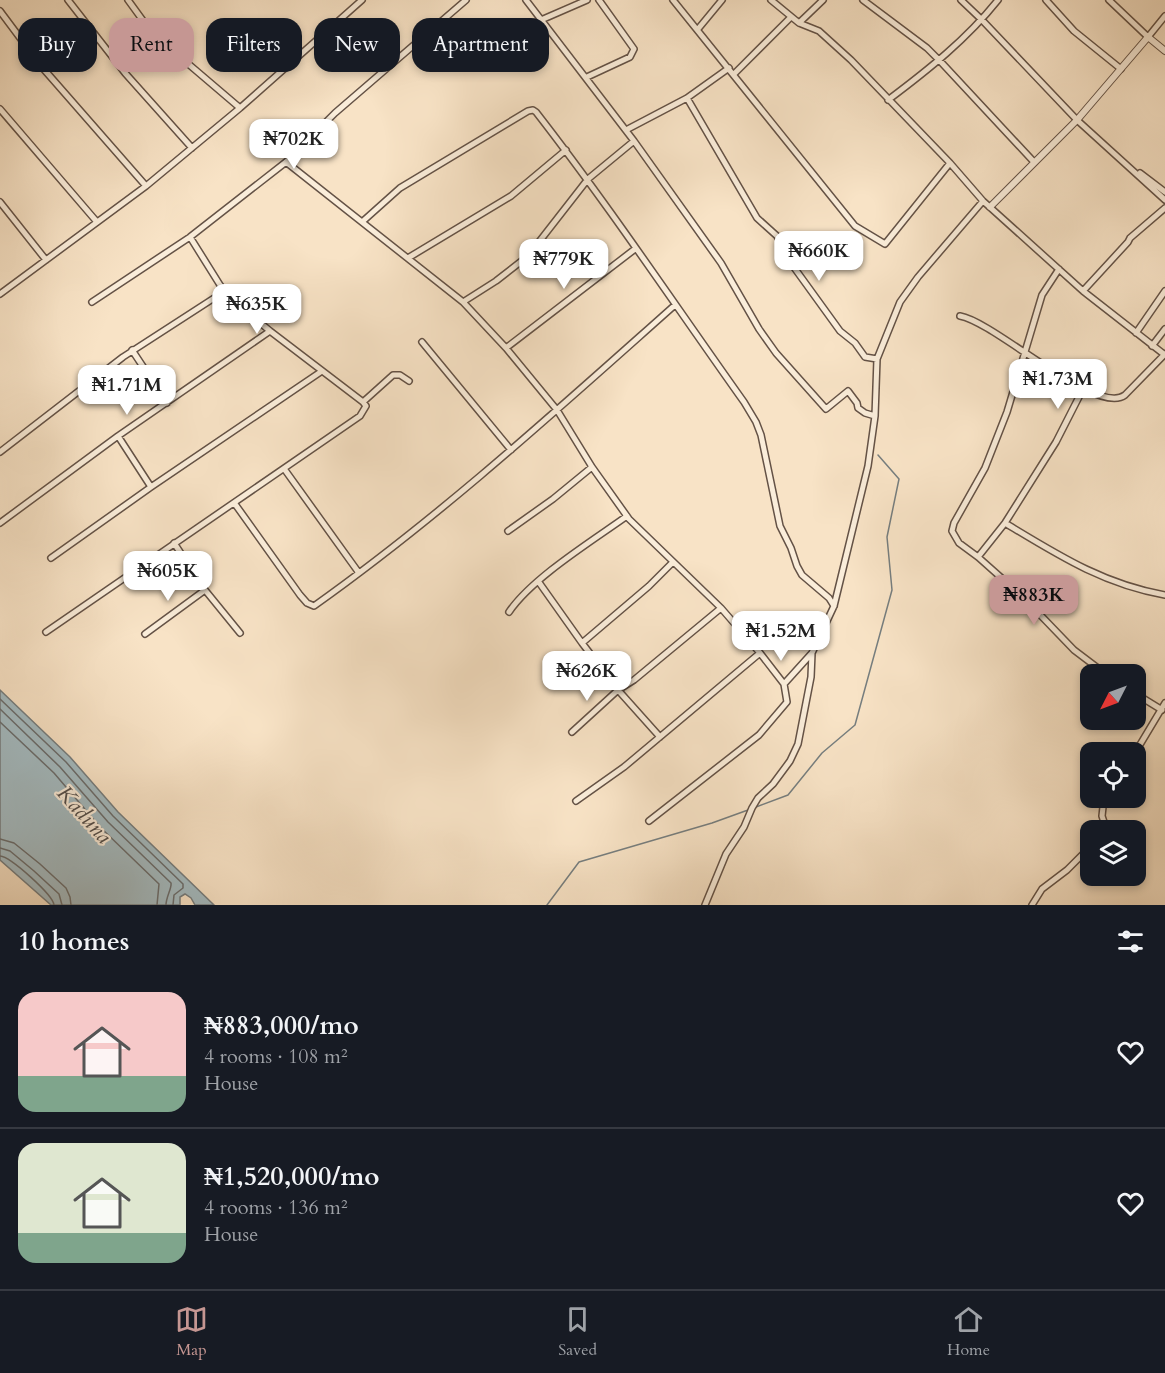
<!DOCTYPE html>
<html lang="en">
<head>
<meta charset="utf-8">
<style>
  :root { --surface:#171b24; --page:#242831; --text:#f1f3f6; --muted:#9ea1a6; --line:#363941; --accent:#c59692 }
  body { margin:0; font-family:Cardo,serif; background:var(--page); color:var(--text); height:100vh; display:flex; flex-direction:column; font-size:22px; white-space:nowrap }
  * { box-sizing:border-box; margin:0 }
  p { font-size:20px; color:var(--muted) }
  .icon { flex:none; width:33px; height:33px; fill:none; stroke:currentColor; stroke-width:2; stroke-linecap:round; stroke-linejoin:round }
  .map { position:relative; height:905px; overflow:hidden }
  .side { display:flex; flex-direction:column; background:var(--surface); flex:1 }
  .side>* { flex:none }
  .hud { position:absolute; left:18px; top:18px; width:600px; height:54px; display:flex; gap:12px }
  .needle { width:39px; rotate:228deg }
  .controls { position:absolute; left:1080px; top:664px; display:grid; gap:12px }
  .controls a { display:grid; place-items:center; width:66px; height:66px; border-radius:12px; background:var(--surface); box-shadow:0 3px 9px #0003; font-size:30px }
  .price { position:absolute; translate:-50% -51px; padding:0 14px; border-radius:12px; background:#fff; color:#222; font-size:20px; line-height:39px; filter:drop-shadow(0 2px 3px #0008) }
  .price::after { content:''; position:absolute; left:50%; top:36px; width:18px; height:14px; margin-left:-9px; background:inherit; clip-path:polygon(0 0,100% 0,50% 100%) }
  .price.active { background:var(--accent); color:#111 }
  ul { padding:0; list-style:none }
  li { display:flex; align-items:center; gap:18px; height:150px; padding:0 18px }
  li+li { border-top:2px solid var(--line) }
  li span { display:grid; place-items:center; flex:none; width:168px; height:120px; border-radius:18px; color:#555 }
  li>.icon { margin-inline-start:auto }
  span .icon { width:72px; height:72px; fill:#fffc; stroke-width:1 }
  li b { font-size:26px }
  h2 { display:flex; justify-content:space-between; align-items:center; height:72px; padding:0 18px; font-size:26px }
  .tag { padding:0 21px; border-radius:18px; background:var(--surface); box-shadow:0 3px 9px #0003; font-size:21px; line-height:54px }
  .tag.active { background:var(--accent); color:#111 }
  .tabs { display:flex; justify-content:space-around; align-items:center; height:84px; border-top:2px solid var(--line); background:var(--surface); font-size:16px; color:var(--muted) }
  .tabs a { display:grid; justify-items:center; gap:3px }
  .tabs .active { color:var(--accent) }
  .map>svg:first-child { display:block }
  .water { fill:#a4bbc1; stroke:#767e7f; stroke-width:1.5 }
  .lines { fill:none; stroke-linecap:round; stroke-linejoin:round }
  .shore { stroke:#6b6e6e; stroke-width:1.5 }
  .stream { stroke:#767e7f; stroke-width:1.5 }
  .minor-casing { stroke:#645246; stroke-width:8 }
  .tertiary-casing { stroke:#645246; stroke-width:8 }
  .minor { stroke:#faedda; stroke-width:5 }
  .tertiary { stroke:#faedda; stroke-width:6 }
  .labels { text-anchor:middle; stroke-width:4.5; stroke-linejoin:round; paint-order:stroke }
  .water-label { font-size:22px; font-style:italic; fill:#54504d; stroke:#faedda }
</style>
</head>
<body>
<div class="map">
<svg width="1165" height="905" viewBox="0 0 1165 905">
  <rect width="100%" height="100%" fill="#f8e3c6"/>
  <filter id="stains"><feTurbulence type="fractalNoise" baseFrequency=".00333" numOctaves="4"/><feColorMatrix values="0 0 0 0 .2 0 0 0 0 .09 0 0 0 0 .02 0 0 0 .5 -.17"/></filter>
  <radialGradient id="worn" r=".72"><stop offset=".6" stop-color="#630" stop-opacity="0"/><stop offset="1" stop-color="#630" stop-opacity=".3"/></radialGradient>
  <path class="water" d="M0,690L70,757L118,812L214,905H195L191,898L185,894L180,897V905H51L0,860Z"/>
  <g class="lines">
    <path class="shore" d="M0,699L66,762L113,816L183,884V888L174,895L173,905
      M0,709L60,767L108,822L171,883C172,888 166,897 166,905
      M0,722L54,773L101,828L159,884L157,905
      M0,839L14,843L40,864L66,888L70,897L71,905
      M0,848L10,851L34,871L59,894L62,905
      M0,856C11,857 53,895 54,905"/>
    <path class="stream" d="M756,807L788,795L822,753L855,725L892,590L887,537L899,479L878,455
      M547,905L579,862L712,823L748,810"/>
    <g class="minor-casing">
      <path id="minor" d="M68,0L125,73L192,148
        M128,0L152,33L240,108
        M526,0L634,141L721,263L759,329L776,353L826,409L848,391L857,403L858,408L865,413L875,416
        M673,0L855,226L885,244L950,163
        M771,0L799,23L819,31L851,60L950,163L983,201L1083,291L1165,355
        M863,0L927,48L940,61L1034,162
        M961,0L982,20L1077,120L1165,200
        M1046,0L1074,31L1121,69
        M1109,0L1148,37L1165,16
        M0,11L41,66L146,186
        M541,20L587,0
        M799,23L823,0
        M698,29L722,0
        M734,74L791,17
        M587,77L630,57L634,49L599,0
        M687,98L757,218L777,236L793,266L840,331L855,343L865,357L877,359
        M888,100C928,70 967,39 998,0
        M0,109L97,222
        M626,130L687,98L729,68
        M286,162L463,302L506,348L557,410L592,467L629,519L721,608L760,653L784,684
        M1140,173L1165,192
        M0,202L46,260
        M362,222L400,188L528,111L533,110L536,112C609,206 675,305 744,402L756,422L761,435L780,526L791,548L797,566L802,575L829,598L834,606
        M408,258L511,196L566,150
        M1059,269L1042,295L1007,412L985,468L954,523L952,531L959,543L978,557L1023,597L1074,650L1107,675
        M1083,291L1128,242L1130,238L1165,208
        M0,294L146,186L240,108L362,0
        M92,302L190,237L286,162L335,113L466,0
        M463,302L496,281L528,256L588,179L634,141
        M960,316C995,322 1097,417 1125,395L1165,354
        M1136,333L1165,291
        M422,342L511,450
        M1152,346L1165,329
        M506,348L635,249
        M132,350L167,403
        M363,402L393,375H400L409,381
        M118,436L151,487
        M0,452L123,357L225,291
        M285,470L359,573
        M235,504L300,595L307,603L314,606C442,515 558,409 675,305
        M0,523L118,436L270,331
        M1005,523C1058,555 1103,584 1165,595
        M508,531L553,499L592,467
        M174,543L205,590L240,633
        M978,557L1005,523L1056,442L1083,389
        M51,558L151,487L322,371
        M538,581L582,643L618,690L660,737
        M509,612C532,578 592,541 627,516
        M46,632L360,416L366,406L363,402L270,331L232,299L220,285L190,237
        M145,634L205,590
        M582,643L649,586L672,563
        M1136,694L1162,710
        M572,732L618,690L634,680L721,608
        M1135,753L1165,703
        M1104,798L1102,816L1107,831
        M576,801L624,767L760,653
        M649,821L759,735L787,702L784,684L812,653L834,606L868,466L875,416L877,359L900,302L918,277L983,201
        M705,905L726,854L744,827L752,808L758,798L773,784L790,761L798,744L811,677L812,653
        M1032,905L1042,889L1067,870L1090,847"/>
    </g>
    <g class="tertiary-casing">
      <path id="tertiary" d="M990,207L1077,120L1148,37L1165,51"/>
    </g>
    <use href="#minor" class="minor"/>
    <use href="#tertiary" class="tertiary"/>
  </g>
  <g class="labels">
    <g class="water-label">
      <text transform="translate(85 814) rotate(48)" y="8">Kaduna</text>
    </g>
  </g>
  <rect width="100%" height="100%" filter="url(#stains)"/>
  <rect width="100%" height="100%" fill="url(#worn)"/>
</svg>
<div class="controls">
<a><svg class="needle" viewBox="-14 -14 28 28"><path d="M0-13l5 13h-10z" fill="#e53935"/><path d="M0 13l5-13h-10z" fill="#9ea1a6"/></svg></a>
<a><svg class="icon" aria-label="locate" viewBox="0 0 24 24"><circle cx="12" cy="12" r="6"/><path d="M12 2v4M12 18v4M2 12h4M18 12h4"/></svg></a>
<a><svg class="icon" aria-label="layers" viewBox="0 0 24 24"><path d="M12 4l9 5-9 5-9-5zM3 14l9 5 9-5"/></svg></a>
</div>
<b class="price" style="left:294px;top:170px">₦702K</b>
<b class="price" style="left:819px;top:282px">₦660K</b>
<b class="price" style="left:564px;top:290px">₦779K</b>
<b class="price" style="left:257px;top:335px">₦635K</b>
<b class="price" style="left:1058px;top:410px">₦1.73M</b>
<b class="price" style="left:127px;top:416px">₦1.71M</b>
<b class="price" style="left:168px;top:602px">₦605K</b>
<b class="price active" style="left:1034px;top:626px">₦883K</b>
<b class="price" style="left:781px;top:662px">₦1.52M</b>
<b class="price" style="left:587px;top:702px">₦626K</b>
<div class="hud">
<a class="tag">Buy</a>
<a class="tag active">Rent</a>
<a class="tag">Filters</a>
<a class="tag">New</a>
<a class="tag">Apartment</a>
</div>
</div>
<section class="side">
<h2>10 homes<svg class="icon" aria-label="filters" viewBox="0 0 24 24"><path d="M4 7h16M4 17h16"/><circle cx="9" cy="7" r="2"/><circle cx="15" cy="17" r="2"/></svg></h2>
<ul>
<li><span style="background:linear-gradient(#f6c9c9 70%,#7fa58c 0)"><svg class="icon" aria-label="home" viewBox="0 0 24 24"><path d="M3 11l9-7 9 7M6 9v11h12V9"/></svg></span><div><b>₦883,000/mo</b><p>4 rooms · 108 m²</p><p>House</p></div><svg class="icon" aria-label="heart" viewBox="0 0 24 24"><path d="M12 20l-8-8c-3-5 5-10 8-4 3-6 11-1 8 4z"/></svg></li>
<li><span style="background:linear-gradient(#dfe7d0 75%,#7fa58c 0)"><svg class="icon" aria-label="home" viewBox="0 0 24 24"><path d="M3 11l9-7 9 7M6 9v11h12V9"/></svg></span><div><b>₦1,520,000/mo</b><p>4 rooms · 136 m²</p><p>House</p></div><svg class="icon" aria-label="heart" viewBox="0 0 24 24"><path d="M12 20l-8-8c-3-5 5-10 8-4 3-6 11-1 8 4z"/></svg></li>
</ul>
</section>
<nav class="tabs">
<a class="active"><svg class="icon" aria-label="map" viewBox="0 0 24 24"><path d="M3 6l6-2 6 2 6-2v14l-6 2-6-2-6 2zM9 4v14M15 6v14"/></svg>Map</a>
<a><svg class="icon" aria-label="saved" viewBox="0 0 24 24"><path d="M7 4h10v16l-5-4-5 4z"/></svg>Saved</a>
<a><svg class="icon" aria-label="home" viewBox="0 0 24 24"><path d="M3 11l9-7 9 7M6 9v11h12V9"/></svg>Home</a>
</nav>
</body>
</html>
